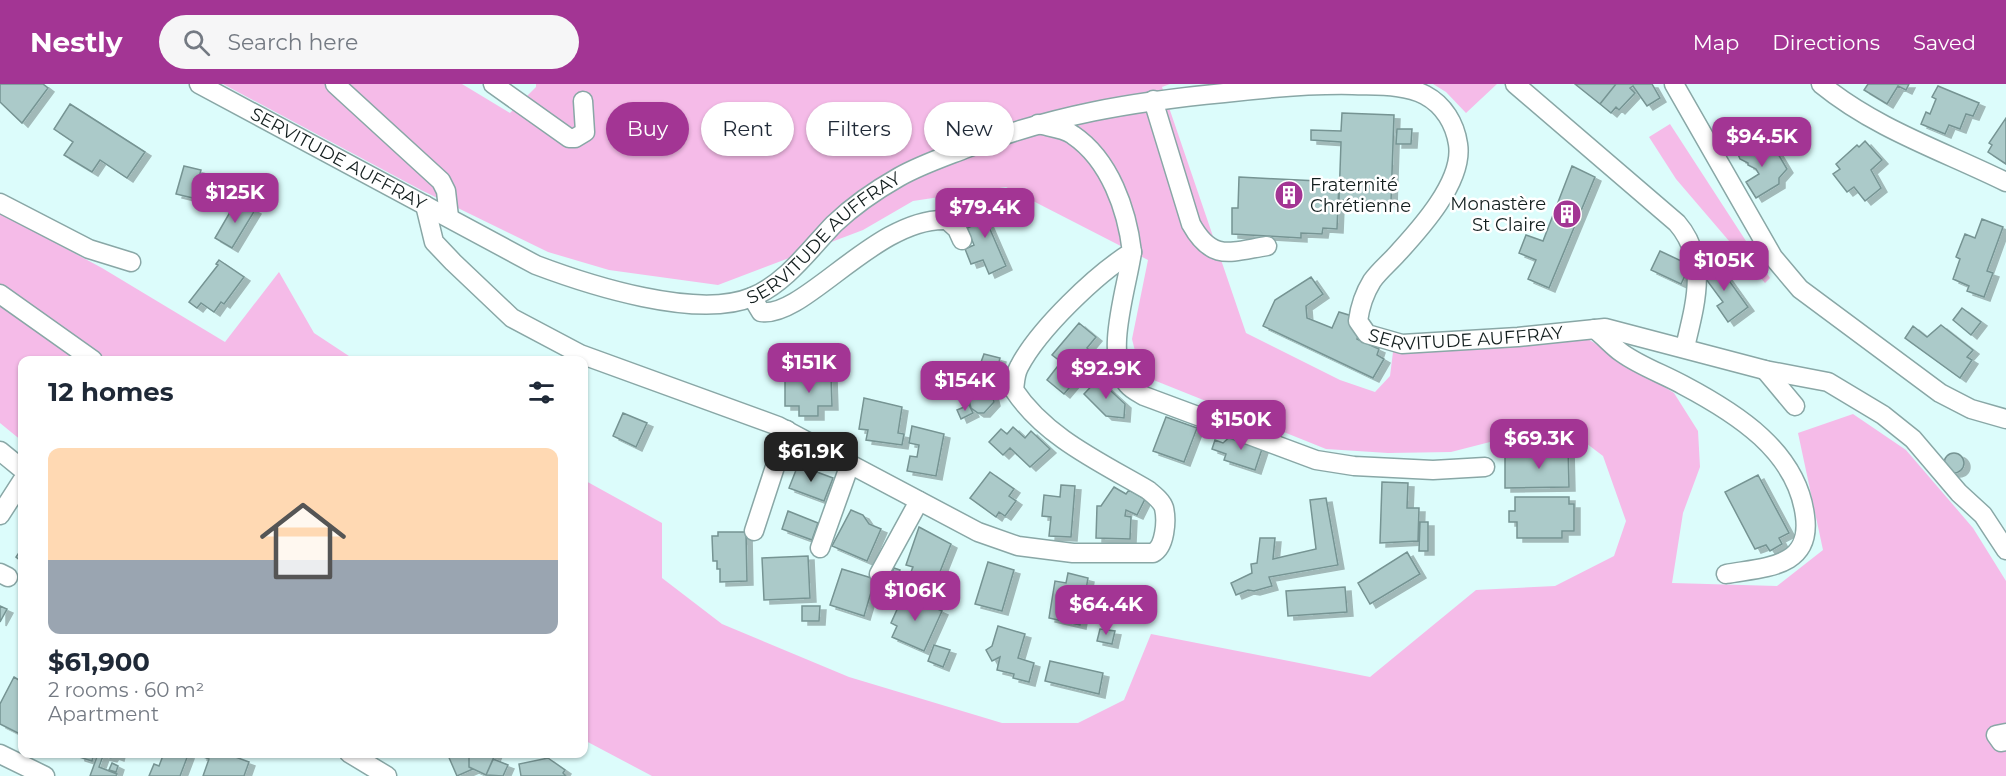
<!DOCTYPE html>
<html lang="en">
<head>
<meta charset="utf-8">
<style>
  :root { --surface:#fff; --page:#f6f6f7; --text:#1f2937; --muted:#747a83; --accent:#a33594 }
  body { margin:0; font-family:Montserrat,sans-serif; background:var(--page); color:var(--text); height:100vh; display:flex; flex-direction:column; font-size:22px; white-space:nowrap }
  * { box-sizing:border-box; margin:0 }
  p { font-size:20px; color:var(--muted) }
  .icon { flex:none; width:33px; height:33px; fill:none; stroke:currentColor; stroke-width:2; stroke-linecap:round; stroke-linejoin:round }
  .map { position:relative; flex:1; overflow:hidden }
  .sheet { position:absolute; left:18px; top:272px; width:570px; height:402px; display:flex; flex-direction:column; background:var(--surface); border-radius:12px; box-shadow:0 2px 4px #0004 }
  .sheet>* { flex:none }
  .hud { position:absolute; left:606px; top:18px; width:570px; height:54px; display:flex; gap:12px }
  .price { position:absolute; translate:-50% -51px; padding:0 14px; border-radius:12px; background:var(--accent); color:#fff; font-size:20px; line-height:39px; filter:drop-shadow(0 2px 3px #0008) }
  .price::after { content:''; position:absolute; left:50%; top:36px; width:18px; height:14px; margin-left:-9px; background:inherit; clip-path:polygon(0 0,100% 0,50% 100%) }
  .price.selected { background:#222; color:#fff }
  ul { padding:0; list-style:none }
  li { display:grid; align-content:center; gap:12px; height:318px; padding:0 30px }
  li span { display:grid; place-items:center; height:186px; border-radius:12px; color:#555 }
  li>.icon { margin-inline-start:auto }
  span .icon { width:108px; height:108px; fill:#fffc; stroke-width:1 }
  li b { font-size:26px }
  h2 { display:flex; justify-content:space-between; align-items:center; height:72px; padding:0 30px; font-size:26px }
  .tag { padding:0 21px; border-radius:27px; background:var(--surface); box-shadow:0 2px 4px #0004; font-size:21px; line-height:54px }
  .tag.selected { background:var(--accent); color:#fff }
  header { display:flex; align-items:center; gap:36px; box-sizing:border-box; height:84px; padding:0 30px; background:var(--accent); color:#fff }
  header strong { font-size:28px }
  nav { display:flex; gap:33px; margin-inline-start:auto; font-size:21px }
  .search { width:420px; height:54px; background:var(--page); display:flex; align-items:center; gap:15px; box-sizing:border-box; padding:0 21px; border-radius:33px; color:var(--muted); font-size:22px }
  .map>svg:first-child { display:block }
  .green { fill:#f5bbe8 }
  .building { fill:#abcac9; stroke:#769493; stroke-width:1.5; filter:url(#shadow) }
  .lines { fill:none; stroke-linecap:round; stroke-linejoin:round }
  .minor-casing { stroke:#89a7a6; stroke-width:21 }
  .minor { stroke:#fff; stroke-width:18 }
  .labels { text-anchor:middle; stroke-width:5; stroke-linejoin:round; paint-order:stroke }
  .street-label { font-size:18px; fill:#131e1e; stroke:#fff }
  .poi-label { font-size:18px; fill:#131e1e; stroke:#fff; text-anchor:start }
</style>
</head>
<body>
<header>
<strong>Nestly</strong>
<div class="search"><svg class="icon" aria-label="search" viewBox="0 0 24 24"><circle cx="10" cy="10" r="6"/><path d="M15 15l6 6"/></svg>Search here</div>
<nav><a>Map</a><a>Directions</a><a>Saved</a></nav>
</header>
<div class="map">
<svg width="2006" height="692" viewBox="0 0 2006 692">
  <defs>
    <filter id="shadow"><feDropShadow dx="6" dy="4" stdDeviation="0" flood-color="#0004"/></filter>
  </defs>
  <rect width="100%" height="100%" fill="#dcfcfb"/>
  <path class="green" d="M223,0H462L510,29L536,3V0H1170L1162,3L1246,249L1340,296L1375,308L1390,292L1393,268L1588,255L1674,309L1698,347L1700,383L1683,429L1672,499L1777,502L1823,466L1798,349L1853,330L1906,366L1973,444L2006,497V692H652L584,656V396L662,439V494L722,540L849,593L1002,639H1078L1124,616L1151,550L1370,593L1476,506L1555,502L1614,472L1626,437L1603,372L1574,350L1533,347L1451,368L1388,369L1326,365L1141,291L1132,255L1148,176L1006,103L913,117L863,146L718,201L609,186L548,168L421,106Z
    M1433,0H1497L1466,29L1446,8Z
    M1670,40L1770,194L1765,199L1676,95L1649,53Z
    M0,129L102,184L225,258L279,188L314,249L355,276H22V357L0,339Z"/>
  <path class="building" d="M0,0H43L48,4L22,39L0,18Z
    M1575,0H1616L1600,20Z
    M1616,0H1652L1660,14L1647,22L1633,2L1630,4L1635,9L1619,26L1616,23L1611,29L1600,20Z
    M1868,0H1909L1906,6L1898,2L1887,20L1864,6Z
    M1938,2L1979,19L1973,32L1966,30L1960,45L1949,41L1945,50L1921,40L1926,28L1930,30L1936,15L1932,13Z
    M70,20L145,68L127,94L100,76L92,88L64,71L73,58L54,45Z
    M1342,29L1394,31L1391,118L1339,116L1341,58L1311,56V46L1341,47Z
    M2006,34V80L1988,68L1992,61L1989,59Z
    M1397,45H1412L1411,60H1396Z
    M1744,55L1750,57L1755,69L1762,71L1768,63H1774L1787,85L1779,94V100L1756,114L1746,98L1759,90L1756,85L1748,81V79L1740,75L1737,68Z
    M1865,57L1882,76L1871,86L1881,104L1865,117L1854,103L1847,108L1833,90L1840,85L1836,80L1857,61L1859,63Z
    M184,82L201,86L193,114L176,110Z
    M1572,82L1595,93L1549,204L1528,195L1536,176L1519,169L1526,151L1543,157Z
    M1239,93L1339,98L1337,145L1323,144L1322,150L1301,149V154L1232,150V124H1238Z
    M237,116L255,126L232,164L215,154Z
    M999,116L1004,128L986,136L1006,182L989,190L983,176L971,180L965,165L974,161L967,144L977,140L971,128Z
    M1982,135L2003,143L1987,187L1993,189L1984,213L1967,207L1969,202L1953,195L1960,175L1956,173L1965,150L1975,154Z
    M1660,167L1690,181L1681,200L1651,186Z
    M219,176L244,193L224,220L221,218L214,228L201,219L197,224L189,218L218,181L216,180Z
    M1715,177L1748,223L1728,238L1717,222L1723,218L1700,187Z
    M1311,193L1323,210L1306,222L1307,234L1332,244L1339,228L1352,232L1360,246L1357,255L1379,265L1377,271L1384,275L1373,294L1263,242L1275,216Z
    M1962,224L1981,238L1971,251L1953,236Z
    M1079,239L1096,253L1087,264L1096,272L1064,310L1047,296L1061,278L1052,271Z
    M1941,241L1973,266L1967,273L1972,276L1960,294L1905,254L1913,242L1927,253Z
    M984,270L1000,274L994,298L989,297L994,318L984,329H978L971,324L965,301L967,291L977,289Z
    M809,291H831L832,322H818V332H799V322H785V297H810Z
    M1098,295L1125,320L1124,334L1106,332L1084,310Z
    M864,314L902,323L898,349L904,350L902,361L866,356L868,346L859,345Z
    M969,321L973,329L961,335L957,326Z
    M623,329L647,339L636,363L613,352Z
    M1166,333L1197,344L1184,378L1153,367Z
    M912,342L944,350L936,392L907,387L910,372L917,373L919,361L909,359Z
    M1013,343L1025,354L1031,347L1050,365L1030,383L1010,364L1003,371L989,358L1001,345L1007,350Z
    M1234,349L1264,359L1255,386L1224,376L1226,370L1212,365L1215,356L1223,359Z
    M1549,362H1568L1569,403L1505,404V373H1549Z
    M1944 379a10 10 0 1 1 20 0a10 10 0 1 1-20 0Z
    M798,381L833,394L824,417L789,404Z
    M990,388L1014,405L1009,412L1016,417L1005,432L999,428L996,433L970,414Z
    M1758,391L1789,449L1779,454L1782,460L1770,467L1766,461L1755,465L1725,408Z
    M1382,398L1408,399L1407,424H1419L1418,457L1380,459Z
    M1061,401L1075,402L1071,453L1049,452L1051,433L1042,432L1044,411L1060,413Z
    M1114,403L1126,410L1129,406L1145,415L1137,431L1126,426L1125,432L1131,433L1130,455L1096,454L1097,422H1101Z
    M1515,413H1569V420H1574V447H1562V454H1517V438H1509V427H1515Z
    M1326,414L1338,481L1269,493L1272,502L1254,507L1248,506L1236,511L1231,499L1252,489L1251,480L1257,479L1260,454H1275L1273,475L1316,465L1310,416Z
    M851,426L863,431L869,440L881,445L867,477L832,462Z
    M788,427L818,439L812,456L782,445Z
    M1420,438H1428V467H1419Z
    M919,443L951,460L932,508L907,498L913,483L906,481Z
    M718,448H746L747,497L720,498V485H717V477H713L712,452H718Z
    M22,464V478L16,473Z
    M1407,468L1420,490L1370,520L1358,499Z
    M808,472L810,514L764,516L762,474Z
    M988,478L1014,486L1002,527L975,520Z
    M894,484L900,486L898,493L891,490Z
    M842,485L875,495L864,532L830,521Z
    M1068,489L1088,494L1080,541L1049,534L1055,497L1066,499Z
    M1345,503L1347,528L1288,532L1286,507Z
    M904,510L942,527L924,567L892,553L897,542L891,539Z
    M0,522L7,525L0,538Z
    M802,522H820L819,537H802Z
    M998,542L1025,550L1018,574L1034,579L1029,598L1013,594L1014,590L997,586L1000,573L992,577L986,566L992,562Z
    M1100,545L1115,547L1112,560L1097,557Z
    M934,561L950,566L943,583L928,577Z
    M1050,577L1103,589L1099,610L1045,597Z
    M14,593L22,598V651L0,640V620Z
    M78,669H94L92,677L79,673Z
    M95,669H119L118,673L113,671L111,674L103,672L99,683L117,690L116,692H90L98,670Z
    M164,669L188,671L180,692H149L154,680L159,682Z
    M202,669H230V671L249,678L244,692H203L209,675L201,672Z
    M447,669H469V683L473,685L457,692Z
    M469,669H496L486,691L469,683Z
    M548,674L565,686L563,689L566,692H521L519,680Z
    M493,675L508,681L503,692L486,691Z
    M112,679L118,682L116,688L109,686Z"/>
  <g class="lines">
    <g class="minor-casing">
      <g id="minor">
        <path id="s1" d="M199,0L536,181C589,201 697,236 752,213C785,200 810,165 834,140C853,122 876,106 899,93C920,81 944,73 967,64C1055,31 1130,18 1224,9C1267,4 1309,0 1353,1C1375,2 1405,0 1425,11C1444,21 1455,40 1458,60C1464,97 1420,145 1397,170C1389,179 1379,187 1372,197C1364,210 1360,222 1358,237L1367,250L1402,260L1518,253L1605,244L1765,286L1828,298L1883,331L1913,355L1959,409L1983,431L2006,466"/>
        <path d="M335,0L441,97L446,107L449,133"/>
        <path d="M493,0L569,54H575L585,48L583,17"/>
        <path d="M1515,0L1677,139C1709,176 1695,221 1685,263"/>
        <path d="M1674,0L1773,173L1800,205L1940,309L1971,325L2006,335"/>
        <path d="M1821,0C1876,45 1943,67 2006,98"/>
        <path d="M1153,16L1191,140C1212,178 1230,168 1267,162"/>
        <path d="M0,119L89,165L131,178"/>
        <path d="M425,121L434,158L453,178L512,234L580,270L778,342L978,448L1018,462L1073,469H1153C1165,463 1167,437 1164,424C1162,417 1154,411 1148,406C1100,378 1045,353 1014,306C1015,299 1015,290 1019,283C1038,246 1096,190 1132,168C1127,126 1110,76 1073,51C1064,44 1048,43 1038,40"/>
        <path d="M1132,168C1127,204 1103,273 1128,301C1132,306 1139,309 1144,312L1316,376L1354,382L1433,386L1485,383"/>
        <path d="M0,210L93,276"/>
        <path d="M752,213L761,228C804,235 877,132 947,136L957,145L962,156"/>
        <path d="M1594,245C1604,252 1612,262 1622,269C1640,282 1663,290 1683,301C1736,329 1797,367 1805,432C1812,484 1765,483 1726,490"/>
        <path d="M1765,286L1795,322"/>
        <path d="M0,367L22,385"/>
        <path d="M0,431L22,397"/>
        <path d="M754,447L787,346"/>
        <path d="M820,464L850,380"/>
        <path d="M0,489L8,493"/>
        <path d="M879,490L919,417"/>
        <path d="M2006,649L1996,651L2001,658L2006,657"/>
        <path d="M349,669L387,692"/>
        <path d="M0,670L45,692"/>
      </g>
    </g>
    <use href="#minor" class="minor"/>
  </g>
  <defs>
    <g id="building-disc" transform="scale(1.5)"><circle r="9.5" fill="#a33594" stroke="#fff"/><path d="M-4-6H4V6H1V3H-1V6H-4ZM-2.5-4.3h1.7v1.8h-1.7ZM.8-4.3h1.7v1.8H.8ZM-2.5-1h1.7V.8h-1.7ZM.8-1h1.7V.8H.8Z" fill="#fff"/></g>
  </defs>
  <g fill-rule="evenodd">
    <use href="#building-disc" x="1289" y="111"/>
    <use href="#building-disc" x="1567" y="130"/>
  </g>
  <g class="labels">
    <g class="street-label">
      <text dy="6" stroke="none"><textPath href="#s1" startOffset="158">SERVITUDE AUFFRAY</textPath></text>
      <text dy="6" stroke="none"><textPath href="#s1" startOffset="698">SERVITUDE AUFFRAY</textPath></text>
      <text dy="6" stroke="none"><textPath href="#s1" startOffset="1722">SERVITUDE AUFFRAY</textPath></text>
    </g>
    <g class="poi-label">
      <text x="1310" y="107">Fraternité<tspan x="1310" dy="21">Chrétienne</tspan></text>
      <text x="1546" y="126" text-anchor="end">Monastère<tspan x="1546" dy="21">St Claire</tspan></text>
    </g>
  </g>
</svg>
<b class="price" style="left:1762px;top:84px">$94.5K</b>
<b class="price" style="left:235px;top:140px">$125K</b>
<b class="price" style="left:985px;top:155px">$79.4K</b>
<b class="price" style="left:1724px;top:208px">$105K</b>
<b class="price" style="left:809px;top:310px">$151K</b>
<b class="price" style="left:1106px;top:316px">$92.9K</b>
<b class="price" style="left:965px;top:328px">$154K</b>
<b class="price" style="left:1241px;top:367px">$150K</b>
<b class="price" style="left:1539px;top:386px">$69.3K</b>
<b class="price selected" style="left:811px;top:399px">$61.9K</b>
<b class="price" style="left:915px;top:538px">$106K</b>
<b class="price" style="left:1106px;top:552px">$64.4K</b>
<div class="hud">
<a class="tag selected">Buy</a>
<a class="tag">Rent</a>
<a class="tag">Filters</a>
<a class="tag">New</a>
</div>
<section class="sheet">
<h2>12 homes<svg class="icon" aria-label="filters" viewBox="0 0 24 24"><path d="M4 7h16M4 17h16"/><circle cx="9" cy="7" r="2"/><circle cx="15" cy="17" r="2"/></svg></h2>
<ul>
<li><span style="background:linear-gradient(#ffd9b3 60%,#9aa5b1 0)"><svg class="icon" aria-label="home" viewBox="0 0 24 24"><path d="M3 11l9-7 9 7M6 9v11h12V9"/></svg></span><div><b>$61,900</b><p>2 rooms · 60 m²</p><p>Apartment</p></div></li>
</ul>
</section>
</div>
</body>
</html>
